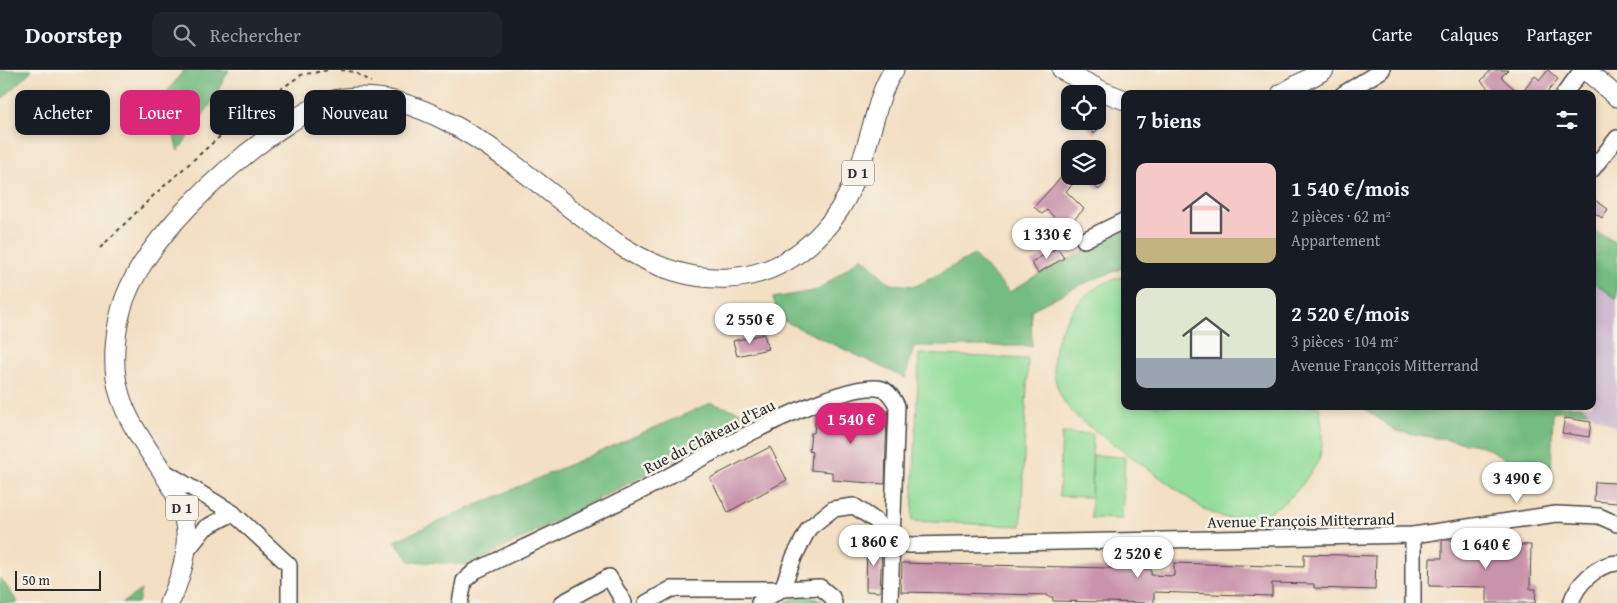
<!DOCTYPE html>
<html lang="fr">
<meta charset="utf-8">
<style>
body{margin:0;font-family:"Gentium Book Plus",serif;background:#20242c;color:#f1f3f6;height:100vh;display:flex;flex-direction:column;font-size:19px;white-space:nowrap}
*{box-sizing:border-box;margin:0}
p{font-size:16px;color:#9ea1a6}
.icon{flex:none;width:28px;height:28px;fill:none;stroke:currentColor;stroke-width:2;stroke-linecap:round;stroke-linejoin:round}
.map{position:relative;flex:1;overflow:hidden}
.side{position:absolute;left:1121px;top:20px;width:475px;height:320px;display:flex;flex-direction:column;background:#171b24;border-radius:10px;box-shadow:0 2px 8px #0003}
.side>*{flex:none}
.guide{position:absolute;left:15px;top:20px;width:475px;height:45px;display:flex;gap:10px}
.controls{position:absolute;left:1061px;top:15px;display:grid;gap:10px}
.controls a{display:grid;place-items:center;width:45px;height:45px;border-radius:10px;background:#171b24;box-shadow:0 2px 8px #0003;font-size:25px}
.scale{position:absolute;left:15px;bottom:12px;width:86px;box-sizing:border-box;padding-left:5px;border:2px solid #2b2b2b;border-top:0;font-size:14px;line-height:18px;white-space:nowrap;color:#2b2b2b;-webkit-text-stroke:4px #f7f3e8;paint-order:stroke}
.price{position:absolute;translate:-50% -42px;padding:0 11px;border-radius:18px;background:#fff;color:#222;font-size:16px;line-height:32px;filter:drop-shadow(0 1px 2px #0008)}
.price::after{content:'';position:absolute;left:50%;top:30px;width:15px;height:11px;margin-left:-8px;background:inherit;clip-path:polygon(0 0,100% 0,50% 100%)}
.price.current{background:#db2777;color:#fff}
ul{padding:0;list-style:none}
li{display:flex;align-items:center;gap:15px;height:125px;padding:0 15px}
li span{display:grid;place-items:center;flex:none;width:140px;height:100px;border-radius:10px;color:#555}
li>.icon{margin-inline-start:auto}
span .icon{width:60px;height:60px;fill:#fffc;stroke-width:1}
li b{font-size:21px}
h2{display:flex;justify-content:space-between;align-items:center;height:60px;padding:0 15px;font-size:21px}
.pill{padding:0 18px;border-radius:10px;background:#171b24;box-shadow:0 2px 8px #0003;font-size:18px;line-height:45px}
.pill.current{background:#db2777;color:#fff}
header{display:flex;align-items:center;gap:30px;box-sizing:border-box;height:70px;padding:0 25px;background:#171b24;border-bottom:1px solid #363941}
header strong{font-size:24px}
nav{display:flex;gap:28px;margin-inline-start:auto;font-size:18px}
.search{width:350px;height:45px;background:#20242c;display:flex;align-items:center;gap:12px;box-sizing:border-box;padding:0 18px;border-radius:10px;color:#9ea1a6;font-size:19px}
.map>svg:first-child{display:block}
</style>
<header>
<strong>Doorstep</strong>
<div class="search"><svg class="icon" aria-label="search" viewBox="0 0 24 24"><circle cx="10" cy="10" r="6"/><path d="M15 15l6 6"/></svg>Rechercher</div>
<nav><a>Carte</a><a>Calques</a><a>Partager</a></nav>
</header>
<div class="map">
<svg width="1617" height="533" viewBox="0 0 1617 533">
<rect width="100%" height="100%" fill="#f7f3e8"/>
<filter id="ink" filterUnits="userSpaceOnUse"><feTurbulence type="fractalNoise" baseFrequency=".02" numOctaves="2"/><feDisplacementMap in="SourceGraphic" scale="10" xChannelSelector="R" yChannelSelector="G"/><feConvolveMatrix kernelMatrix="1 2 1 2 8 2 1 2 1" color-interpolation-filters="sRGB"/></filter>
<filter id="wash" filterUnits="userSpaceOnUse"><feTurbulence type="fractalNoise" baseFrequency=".0096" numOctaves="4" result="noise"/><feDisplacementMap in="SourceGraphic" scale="20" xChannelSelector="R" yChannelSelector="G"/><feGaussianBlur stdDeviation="1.12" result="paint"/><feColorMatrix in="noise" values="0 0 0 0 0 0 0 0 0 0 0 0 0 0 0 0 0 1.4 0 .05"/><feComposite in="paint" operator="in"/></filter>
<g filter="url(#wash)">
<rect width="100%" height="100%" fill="#f3dfc3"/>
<path fill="#cfbdcf" d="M1593,212L1617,229V358L1588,342L1582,336H1592Z"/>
<g fill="#92dd99" stroke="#5e8462">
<path d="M1125,206V336H1319C1322,353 1324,369 1320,386C1318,394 1311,402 1306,409C1289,435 1255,455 1223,447C1216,445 1209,441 1202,438C1172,416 1142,394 1112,373C1097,361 1076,350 1065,333C1050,310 1050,278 1064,254C1079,227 1095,214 1125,206Z"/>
<path d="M919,284L1028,289L1021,456L912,451Z"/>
<path d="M1062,363L1093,364L1091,427L1059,426Z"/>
<path d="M1093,385L1125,387L1122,449L1091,448Z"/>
</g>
<g fill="#75bc81" stroke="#507456">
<path d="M0,0H32L0,31Z"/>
<path d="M184,0H229L210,35L178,81L163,27Z"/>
<path d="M1593,160L1617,173V229L1593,212Z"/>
<path d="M1125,161V197L1078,216L1031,240L1032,276H914L905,308L780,249L773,228L818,220L862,187L890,214L916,216L974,185L1010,222L1035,206Z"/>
<path d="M711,333L757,347L471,495L410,491L394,471Z"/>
<path d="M1361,336H1582L1588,342L1553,341L1551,414L1483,376L1396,361Z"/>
<path d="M0,507L18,533H0Z"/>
<path d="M141,520L138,533H122Z"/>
<path d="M802,524L823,532L824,533H785Z"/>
</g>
<g id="blocks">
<g fill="#c993ac">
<path d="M1491,0H1508L1501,7L1520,24H1493L1481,11Z"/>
<path d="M1548,0L1558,9L1546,24H1521L1535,6L1540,10Z"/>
<path d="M1081,51H1105L1094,64Z"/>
<path d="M1063,105L1072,115L1066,121L1084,139L1070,154L1066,151L1062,155L1047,140L1042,144L1034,137Z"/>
<path d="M1083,106H1102L1107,111L1099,120Z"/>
<path d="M1592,128L1608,139L1602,148L1592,141Z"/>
<path d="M1057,178L1064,188L1038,203L1031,192Z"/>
<path d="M764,264L768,279L737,286L733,271Z"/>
<path d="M837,338L887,341L885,414L832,410V402L811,400L812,382L809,381L811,363H814L816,344L837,346Z"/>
<path d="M1565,348L1591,352L1589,367L1562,363Z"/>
<path d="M770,377L787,410L728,442L710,408Z"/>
<path d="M1595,412L1617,413V433L1594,431Z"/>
<path d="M1468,466L1467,473L1531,475L1530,519H1536L1535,533H1487V517L1429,516L1430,488H1442V470H1454V468Z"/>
<path d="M867,472L882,473L880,522L866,521Z"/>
<path d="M1304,484L1376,486L1375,520L1314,518V514L1272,513V526L1154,522V533L1053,531V527H1048V525L901,522L902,493L1151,499V505L1174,506V493L1304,497Z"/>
</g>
</g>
</g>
<g filter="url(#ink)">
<use href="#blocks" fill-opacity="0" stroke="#494642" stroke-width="1"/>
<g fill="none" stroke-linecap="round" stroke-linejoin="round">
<g stroke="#494642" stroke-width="18">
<g id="minor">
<path d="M1343,24L1382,0"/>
<path d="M1564,24L1582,0"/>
<path d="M1592,100L1617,68"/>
<path d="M1084,170L1125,150"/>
<path d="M162,400L233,443L289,495V533"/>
<path d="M1413,465V533"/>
<path d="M186,482L205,458L233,443"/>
<path d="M460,533L464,511L475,501C531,474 587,448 643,420C685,398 841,307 882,319C889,321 894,330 897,336L892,471"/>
<path d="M562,533L609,507L624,533"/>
<path d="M646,533L671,519H782L820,517L832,527L834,533"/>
<path d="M759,533L782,519L794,487L809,458L833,439L854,436L876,451L892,471"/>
<path d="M890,533L892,471L909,475L1413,465L1556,444L1599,446L1617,454"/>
<path d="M1571,533C1576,515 1597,494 1617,493"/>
</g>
</g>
<g stroke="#494642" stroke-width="21">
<g id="major">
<path d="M1062,0L1104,22L1125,30"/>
<path d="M1586,0L1617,27"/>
<path d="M1281,24L1324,0"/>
<path d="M169,533C176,521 179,509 183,495C202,422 136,385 119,322C111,293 115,256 125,228C148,167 222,100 274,63C291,52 308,39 327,32C432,0 545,128 626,179C656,198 693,210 729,208C767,206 798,188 823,161C850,132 862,94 872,57C878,37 882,17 894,0"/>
</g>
</g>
<g stroke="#494642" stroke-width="2" stroke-dasharray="4 4" stroke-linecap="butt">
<path d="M341,0L354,2L371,12"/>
<path d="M100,178L154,125L244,45L301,5L328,0"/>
</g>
<use href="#minor" stroke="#fff" stroke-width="15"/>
<use href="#major" stroke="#fff" stroke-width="19"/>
</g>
</g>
<g text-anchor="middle" stroke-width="5" stroke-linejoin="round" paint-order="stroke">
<g fill="#f7f3e8" stroke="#686764" stroke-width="1">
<rect x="842" y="90.5" width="32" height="25" rx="4"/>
<rect x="166" y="425.5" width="32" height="25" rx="4"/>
</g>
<g font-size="15" font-weight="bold" fill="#2b2b2b">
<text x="858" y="108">D 1</text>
<text x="182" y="443">D 1</text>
</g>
<g font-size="16" fill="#2b2b2b" stroke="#f7f3e8">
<text transform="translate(709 366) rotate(-27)" y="6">Rue du Château d'Eau</text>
<text transform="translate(1301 450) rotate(-1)" y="6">Avenue François Mitterrand</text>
</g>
</g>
</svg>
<div class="controls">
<a><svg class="icon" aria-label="locate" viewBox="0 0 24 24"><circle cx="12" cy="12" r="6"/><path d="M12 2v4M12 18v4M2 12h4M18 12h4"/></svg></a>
<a><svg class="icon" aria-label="layers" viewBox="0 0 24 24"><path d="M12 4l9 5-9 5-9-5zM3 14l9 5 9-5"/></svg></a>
</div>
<div class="scale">50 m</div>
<b class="price" style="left:1047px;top:190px">1 330 €</b>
<b class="price" style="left:750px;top:275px">2 550 €</b>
<b class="price current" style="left:851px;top:375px">1 540 €</b>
<b class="price" style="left:1517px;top:434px">3 490 €</b>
<b class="price" style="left:874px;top:497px">1 860 €</b>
<b class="price" style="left:1486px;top:500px">1 640 €</b>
<b class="price" style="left:1138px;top:509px">2 520 €</b>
<div class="guide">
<a class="pill">Acheter</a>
<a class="pill current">Louer</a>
<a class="pill">Filtres</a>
<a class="pill">Nouveau</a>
</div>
<section class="side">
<h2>7 biens<svg class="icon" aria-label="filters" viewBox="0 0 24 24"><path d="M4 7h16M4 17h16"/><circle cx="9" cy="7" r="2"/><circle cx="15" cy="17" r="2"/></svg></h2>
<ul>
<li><span style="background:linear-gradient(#f6c9c9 75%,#c2b280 0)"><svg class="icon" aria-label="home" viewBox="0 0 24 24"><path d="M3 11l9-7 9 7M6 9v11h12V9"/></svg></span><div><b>1 540 €/mois</b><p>2 pièces · 62 m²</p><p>Appartement</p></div></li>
<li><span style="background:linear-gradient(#dfe7d0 70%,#9aa5b1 0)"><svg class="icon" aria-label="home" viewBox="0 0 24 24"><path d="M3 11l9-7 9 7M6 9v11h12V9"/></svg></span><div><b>2 520 €/mois</b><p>3 pièces · 104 m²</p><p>Avenue François Mitterrand</p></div></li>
</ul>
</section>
</div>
